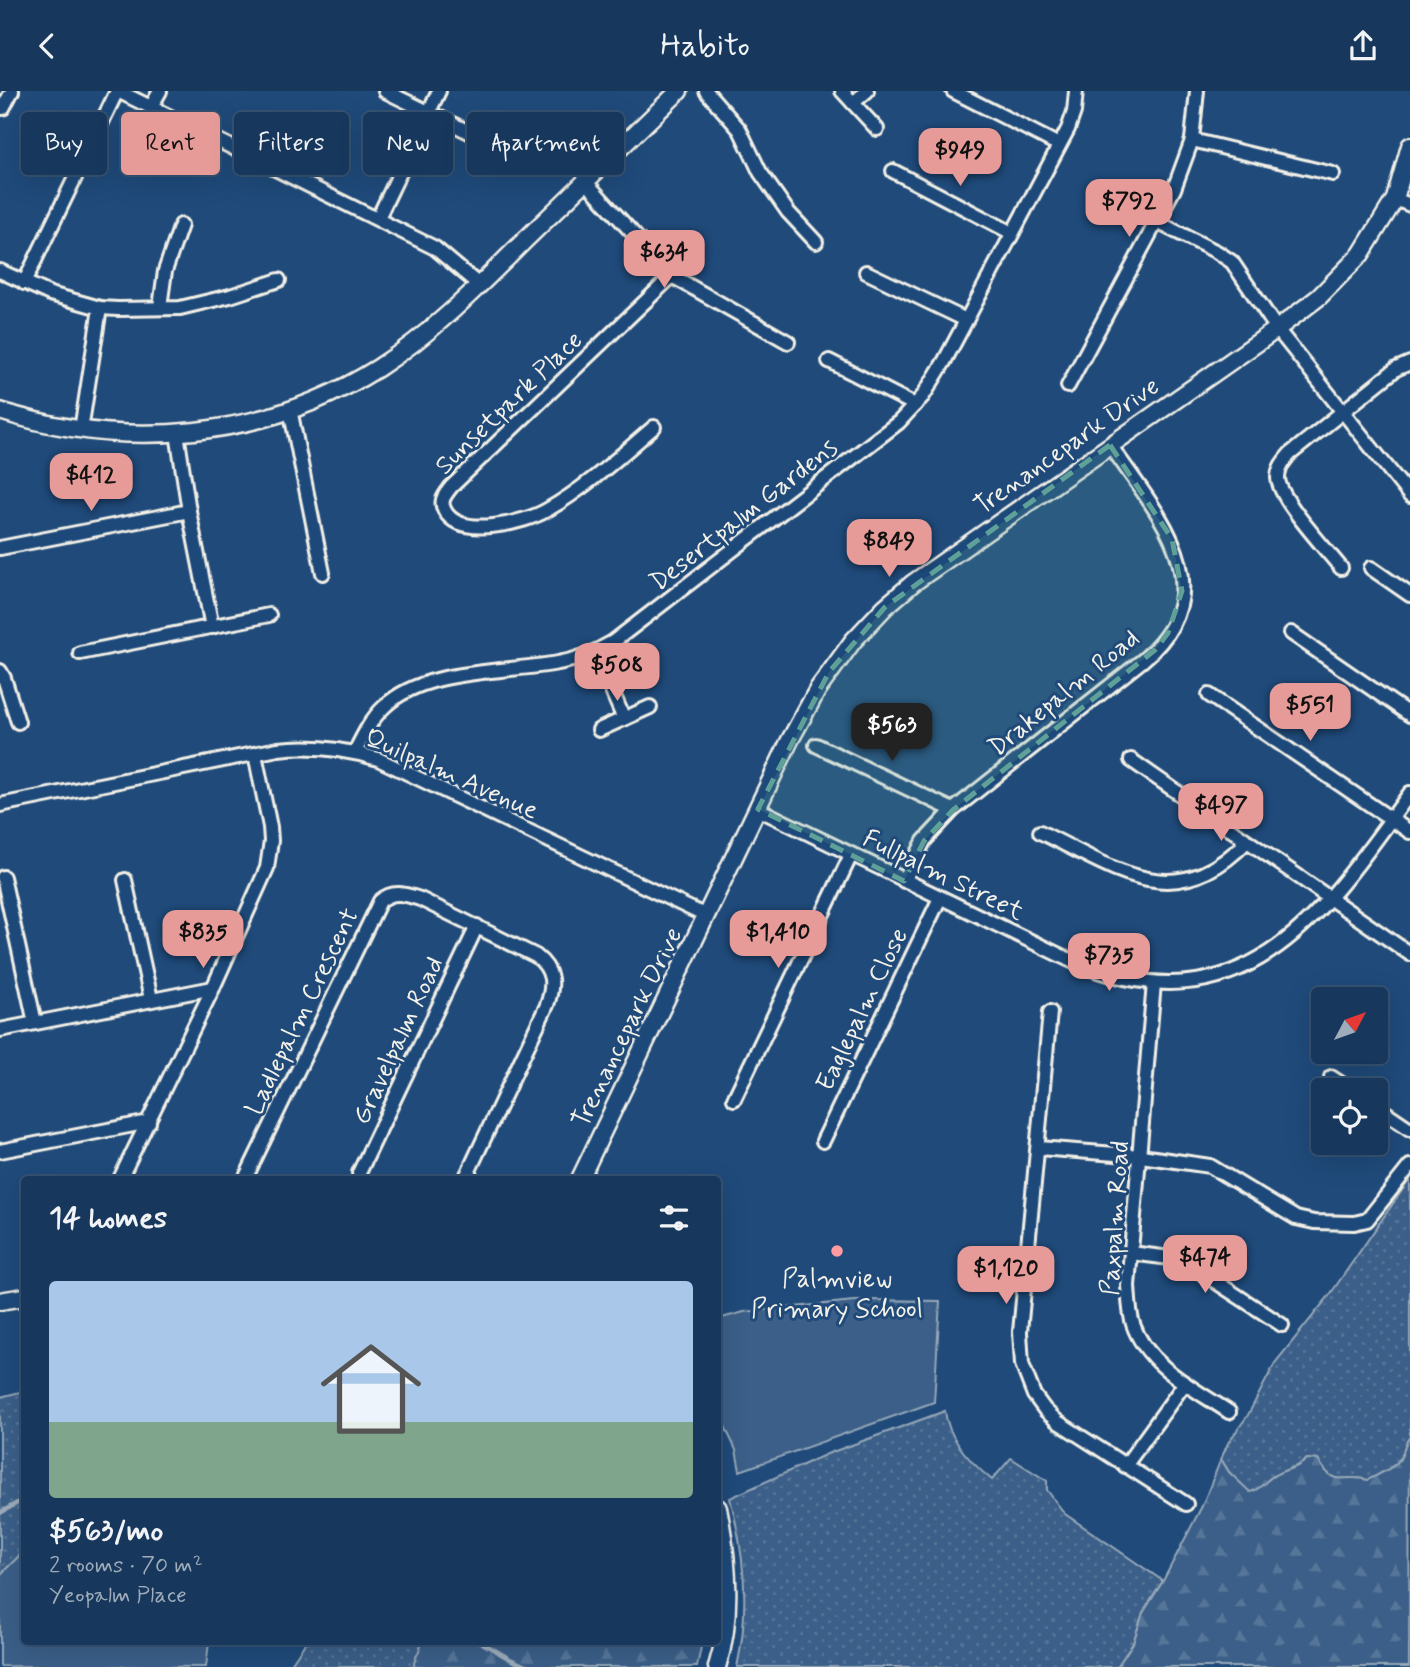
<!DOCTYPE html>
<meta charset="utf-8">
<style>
body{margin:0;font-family:Mynerve,sans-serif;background:#244365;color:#f1f3f6;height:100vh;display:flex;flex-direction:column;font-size:26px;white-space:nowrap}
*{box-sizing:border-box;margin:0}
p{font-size:23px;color:#9eacbb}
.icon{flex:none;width:38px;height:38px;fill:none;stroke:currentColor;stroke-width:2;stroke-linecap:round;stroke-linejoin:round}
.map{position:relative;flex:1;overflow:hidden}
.details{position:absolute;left:21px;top:1085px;width:700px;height:469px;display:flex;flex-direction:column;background:#17385c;border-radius:7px;box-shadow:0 7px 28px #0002,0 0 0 2px #365272}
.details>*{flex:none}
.hud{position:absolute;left:21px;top:21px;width:700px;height:63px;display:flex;gap:14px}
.needle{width:46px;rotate:49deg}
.buttons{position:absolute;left:1311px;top:896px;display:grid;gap:14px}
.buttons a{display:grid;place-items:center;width:77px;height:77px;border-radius:7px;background:#17385c;box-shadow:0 7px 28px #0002,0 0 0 2px #365272;font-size:35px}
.price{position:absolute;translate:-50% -60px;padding:0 16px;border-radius:14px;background:#e69b98;color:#111;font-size:23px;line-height:46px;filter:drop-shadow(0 2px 4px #0008)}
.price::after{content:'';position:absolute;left:50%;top:42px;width:21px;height:16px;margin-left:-10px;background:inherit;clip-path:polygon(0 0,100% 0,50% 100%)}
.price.selected{background:#222;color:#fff}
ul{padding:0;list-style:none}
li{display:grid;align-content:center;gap:14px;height:371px;padding:0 28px}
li+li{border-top:2px solid #365272}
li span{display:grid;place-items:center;height:217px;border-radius:7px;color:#555}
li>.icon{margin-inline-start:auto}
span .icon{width:126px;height:126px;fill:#fffc;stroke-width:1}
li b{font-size:30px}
h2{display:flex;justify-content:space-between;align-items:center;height:84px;padding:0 28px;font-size:30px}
.chip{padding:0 24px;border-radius:7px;background:#17385c;box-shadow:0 7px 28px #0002,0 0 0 2px #365272;font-size:24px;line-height:63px}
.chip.selected{background:#e69b98;color:#111}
header{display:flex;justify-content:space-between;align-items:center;height:91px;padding:0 28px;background:#17385c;font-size:32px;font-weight:600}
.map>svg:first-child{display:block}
</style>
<header><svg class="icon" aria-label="back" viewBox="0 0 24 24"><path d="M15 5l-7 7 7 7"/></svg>Habito<svg class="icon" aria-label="share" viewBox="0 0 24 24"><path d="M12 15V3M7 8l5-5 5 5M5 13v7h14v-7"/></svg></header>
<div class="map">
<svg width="1410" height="1576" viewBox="0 0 1410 1576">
<defs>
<pattern id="grass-dots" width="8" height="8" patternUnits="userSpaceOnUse" patternTransform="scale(1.75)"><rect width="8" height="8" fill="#3a5f88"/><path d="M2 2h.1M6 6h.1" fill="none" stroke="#577699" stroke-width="1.8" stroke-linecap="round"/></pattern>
<pattern id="forest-firs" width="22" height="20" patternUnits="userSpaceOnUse" patternTransform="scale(1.75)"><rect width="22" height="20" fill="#3a5f88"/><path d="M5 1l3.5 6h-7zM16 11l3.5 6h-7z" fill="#577699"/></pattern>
</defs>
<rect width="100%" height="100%" fill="#1f4a7a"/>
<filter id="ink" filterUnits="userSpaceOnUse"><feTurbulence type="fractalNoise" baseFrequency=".0143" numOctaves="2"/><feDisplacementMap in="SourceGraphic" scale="14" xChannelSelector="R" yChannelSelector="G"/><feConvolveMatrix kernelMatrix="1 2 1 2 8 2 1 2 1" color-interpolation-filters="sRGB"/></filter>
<g filter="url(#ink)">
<g fill="url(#grass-dots)" stroke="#97a8b8" stroke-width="2">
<path d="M1410,1088V1346C1404,1352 1405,1358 1401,1366C1396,1377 1378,1383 1368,1389C1340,1381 1337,1400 1318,1369L1307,1368C1296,1378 1287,1377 1275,1384C1265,1389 1261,1400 1250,1402L1229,1381L1221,1368L1228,1352L1248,1324L1275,1272L1329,1205Z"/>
<path d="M24,1300V1460L0,1484V1306Z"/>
<path d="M945,1320C948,1347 971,1372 992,1389L1011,1367L1047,1390V1399L1065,1423L1163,1490L1143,1522L1133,1552L1117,1576H737C750,1519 745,1463 730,1407L827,1363Z"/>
<path d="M306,1551H421C422,1560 413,1566 414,1576H289Z"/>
</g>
<g fill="url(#forest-firs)" stroke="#97a8b8" stroke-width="2">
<path d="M1410,1346L1409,1576H1117L1133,1552L1143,1522L1163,1490L1202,1415L1221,1368L1229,1381L1250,1401C1261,1399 1265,1389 1275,1384C1287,1377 1296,1379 1307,1368L1318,1369C1337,1400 1340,1381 1368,1389C1378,1383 1396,1377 1401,1366C1405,1358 1404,1352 1410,1346Z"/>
<path d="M421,1551V1550L702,1551L697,1576H414C413,1566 422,1560 421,1551Z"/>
</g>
<g fill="#3a5f88" stroke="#97a8b8" stroke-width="2">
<path d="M864,1209L940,1210L934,1311L740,1380L736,1359L718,1321V1228L744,1221Z"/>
<path d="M24,1460V1550L209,1551L206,1576L0,1575V1484Z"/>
</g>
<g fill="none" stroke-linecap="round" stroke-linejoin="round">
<g stroke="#9cacbb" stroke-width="4.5">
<path d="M0,1422L24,1408"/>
<path d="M479,1550L510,1568L528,1576"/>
</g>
<g stroke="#f4f1e8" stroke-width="18">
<g id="minor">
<path d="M118,0L435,157L479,194"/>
<path d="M385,0L516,64"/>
<path d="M706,0L740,39L760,81L788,121L816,151"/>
<path d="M842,0L877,38"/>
<path d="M953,0L1059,54"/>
<path d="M853,12L867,0"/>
<path d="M151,16L160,0"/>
<path d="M3,17L12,0"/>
<path d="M1192,49L1333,83"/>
<path d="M893,80L1012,142"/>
<path d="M585,90L672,185L788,251"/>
<path d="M1395,108L1410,114"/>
<path d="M378,127L439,0"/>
<path d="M1157,131L1217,161L1232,171L1277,238L1410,405"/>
<path d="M0,180L50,203L100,217L118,218L180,217L230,205L279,189"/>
<path d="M866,181L966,229"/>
<path d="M24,192L117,0"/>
<path d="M160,216L165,180L181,134"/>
<path d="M829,270L915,314"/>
<path d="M1068,295L1174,98L1192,49L1197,0"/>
<path d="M290,318L323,482"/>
<path d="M654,336C620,365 586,397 547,419C525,432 460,448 445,420C439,410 445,404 451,396L672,185"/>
<path d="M81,339L100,217"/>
<path d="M177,342L189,420L212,536"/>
<path d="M0,457L189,420"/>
<path d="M1341,477C1326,458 1279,408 1278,387C1278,377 1284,370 1290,363L1396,278L1410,272"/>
<path d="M1371,477L1410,504"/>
<path d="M1291,542L1410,624"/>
<path d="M595,561L624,628"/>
<path d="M80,562L269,524"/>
<path d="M0,580L4,587L18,631"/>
<path d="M1209,604L1410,741"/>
<path d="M599,639L650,616"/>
<path d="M816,654L953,719"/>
<path d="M355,661C363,645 371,628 384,616C423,577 505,582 558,572C578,569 596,561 613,551L899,331L923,305L944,271L1068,38L1074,21L1076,0"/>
<path d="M1131,669L1410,863"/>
<path d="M0,714L278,658C313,654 345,658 378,668L706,825"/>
<path d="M758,718L1078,873C1247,938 1322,824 1410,702"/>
<path d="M1040,741C1117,778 1175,825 1247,750"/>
<path d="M3,786L35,932"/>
<path d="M125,789L151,908"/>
<path d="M904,790L924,750L953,719L1143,569C1228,497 1156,421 1110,354"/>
<path d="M1154,892L1128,1195C1129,1207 1129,1221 1133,1233C1147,1275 1195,1298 1229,1321"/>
<path d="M1050,921L1020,1241L1022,1273L1034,1304L1045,1319L1058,1331L1186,1413"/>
<path d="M0,939L213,897"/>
<path d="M1331,986L1351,999"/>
<path d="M734,1008L851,764"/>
<path d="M1376,1015L1410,1038"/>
<path d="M823,1050L940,807"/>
<path d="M1039,1057L1141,1065L1210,1075L1296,1127L1314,1131L1354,1132L1367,1129L1410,1075"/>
<path d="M0,1060L149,1031"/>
<path d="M359,1082L477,835"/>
<path d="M120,1088L213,897L267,777L271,750L270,736L255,663"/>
<path d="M245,1088L380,810C393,799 405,803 420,808L536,865C554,879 554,894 547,914L465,1088"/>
<path d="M1131,1162L1170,1167L1190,1174L1282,1234"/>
<path d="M1125,1375L1185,1292"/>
</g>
</g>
<g stroke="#f4f1e8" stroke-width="21">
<g id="tertiary">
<path d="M0,320C126,360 265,348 378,277C434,241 480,194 526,148C577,98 628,49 679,0"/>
<path d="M580,1088L790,649L818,598L853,550L885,516L913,492L1277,238L1319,206L1361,163L1395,108L1410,55"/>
<path d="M0,1210L24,1206"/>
<path d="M717,1576C733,1526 728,1467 718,1417"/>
</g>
</g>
<use href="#minor" stroke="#1f4a7a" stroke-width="12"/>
<use href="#tertiary" stroke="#1f4a7a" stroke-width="16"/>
</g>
</g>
<path fill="#5fa199" fill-opacity="0.2" stroke="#5fa199" stroke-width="5" stroke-dasharray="14 9" stroke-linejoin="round" d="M1110,354L1172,448L1182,500L1168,542L1155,559L953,719L924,750L904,790L758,718L829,581L885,516Z"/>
<circle fill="#ff9aa2" stroke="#1f4a7a" stroke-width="2.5" cx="837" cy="1160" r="7"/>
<g text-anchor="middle" stroke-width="6" stroke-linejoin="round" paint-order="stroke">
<g font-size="26" fill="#f4f1e8" stroke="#1f4a7a">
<text transform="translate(508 311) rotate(-44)" y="9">Sunsetpark Place</text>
<text transform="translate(1066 354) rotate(-35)" y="9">Trenancepark Drive</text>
<text transform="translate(743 423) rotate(-38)" y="9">Desertpalm Gardens</text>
<text transform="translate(1063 601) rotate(-39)" y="9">Drakepalm Road</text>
<text transform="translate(452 682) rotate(24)" y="9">Quilpalm Avenue</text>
<text transform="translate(944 783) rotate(26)" y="9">Fullpalm Street</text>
<text transform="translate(861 918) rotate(-64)" y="9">Eaglepalm Close</text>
<text transform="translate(301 920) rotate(-64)" y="9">Ladlepalm Crescent</text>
<text transform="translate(626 936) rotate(-64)" y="9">Trenancepark Drive</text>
<text transform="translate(397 949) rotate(-65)" y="9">Gravelpalm Road</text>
<text transform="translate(1114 1127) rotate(-86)" y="9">Paxpalm Road</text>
</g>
<g font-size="26" fill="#f4f1e8" stroke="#1f4a7a">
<text x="837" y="1196">Palmview<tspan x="837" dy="30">Primary School</tspan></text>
</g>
</g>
</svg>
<div class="buttons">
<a><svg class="needle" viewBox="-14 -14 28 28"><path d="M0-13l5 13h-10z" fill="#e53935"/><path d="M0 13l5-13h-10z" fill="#9eacbb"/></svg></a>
<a><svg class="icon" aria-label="locate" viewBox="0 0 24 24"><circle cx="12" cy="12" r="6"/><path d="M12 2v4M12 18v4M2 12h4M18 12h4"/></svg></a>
</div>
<b class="price" style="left:960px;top:97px">$949</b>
<b class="price" style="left:1129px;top:148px">$792</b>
<b class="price" style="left:664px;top:199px">$634</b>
<b class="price" style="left:91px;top:422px">$412</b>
<b class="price" style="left:889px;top:488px">$849</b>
<b class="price" style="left:617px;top:612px">$508</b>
<b class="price" style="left:1310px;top:652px">$551</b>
<b class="price selected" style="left:892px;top:672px">$563</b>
<b class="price" style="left:1221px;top:752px">$497</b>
<b class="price" style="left:203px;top:879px">$835</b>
<b class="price" style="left:778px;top:879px">$1,410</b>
<b class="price" style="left:1109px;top:902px">$735</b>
<b class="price" style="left:1205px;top:1204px">$474</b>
<b class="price" style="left:1006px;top:1215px">$1,120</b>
<div class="hud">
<a class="chip">Buy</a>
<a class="chip selected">Rent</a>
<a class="chip">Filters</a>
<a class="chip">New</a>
<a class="chip">Apartment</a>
</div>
<section class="details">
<h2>14 homes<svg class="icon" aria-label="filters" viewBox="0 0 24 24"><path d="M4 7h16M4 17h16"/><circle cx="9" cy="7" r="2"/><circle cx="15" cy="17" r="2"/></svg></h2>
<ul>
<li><span style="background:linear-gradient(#a9c7e8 65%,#7fa58c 0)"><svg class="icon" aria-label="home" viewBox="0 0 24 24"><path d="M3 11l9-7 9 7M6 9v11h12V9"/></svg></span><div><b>$563/mo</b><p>2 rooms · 70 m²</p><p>Yeopalm Place</p></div></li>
</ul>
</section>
</div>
